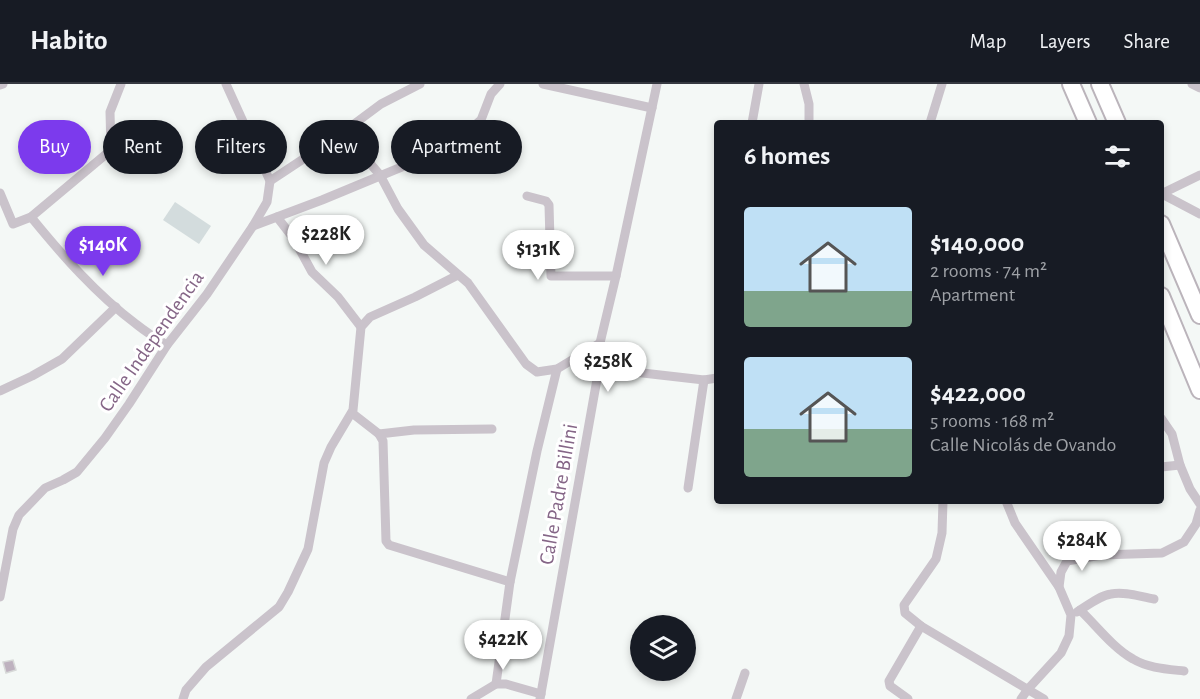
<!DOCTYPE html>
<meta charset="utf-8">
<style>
body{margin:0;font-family:"Alegreya Sans",sans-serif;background:#242831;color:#f1f3f6;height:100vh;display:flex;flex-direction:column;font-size:22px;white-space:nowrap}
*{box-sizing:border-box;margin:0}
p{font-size:20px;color:#9ea1a6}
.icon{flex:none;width:33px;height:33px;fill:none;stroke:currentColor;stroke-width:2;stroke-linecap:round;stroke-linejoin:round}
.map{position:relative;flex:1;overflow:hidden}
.sheet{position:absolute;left:714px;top:36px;width:450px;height:384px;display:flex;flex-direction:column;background:#171b24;border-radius:6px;box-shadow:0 3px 9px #0003}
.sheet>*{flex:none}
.banner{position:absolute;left:18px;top:36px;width:570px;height:54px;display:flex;gap:12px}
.controls{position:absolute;left:630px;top:531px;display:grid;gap:12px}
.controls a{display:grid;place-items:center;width:66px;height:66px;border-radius:50%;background:#171b24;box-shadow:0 3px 9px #0003;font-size:30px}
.price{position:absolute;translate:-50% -51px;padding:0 14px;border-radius:21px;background:#fff;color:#222;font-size:20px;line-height:39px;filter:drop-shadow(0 2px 3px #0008)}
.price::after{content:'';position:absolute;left:50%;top:36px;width:18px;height:14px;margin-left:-9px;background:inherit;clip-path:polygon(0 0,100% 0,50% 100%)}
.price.on{background:#7c3aed;color:#fff}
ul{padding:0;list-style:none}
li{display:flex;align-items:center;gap:18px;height:150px;padding:0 30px}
li span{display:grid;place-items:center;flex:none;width:168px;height:120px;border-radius:6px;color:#555}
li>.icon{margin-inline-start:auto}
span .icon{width:72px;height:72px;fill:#fffc;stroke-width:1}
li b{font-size:26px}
h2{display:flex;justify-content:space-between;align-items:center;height:72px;padding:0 30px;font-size:26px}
.pill{padding:0 21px;border-radius:27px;background:#171b24;box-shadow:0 3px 9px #0003;font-size:21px;line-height:54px}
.pill.on{background:#7c3aed;color:#fff}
header{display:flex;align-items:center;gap:36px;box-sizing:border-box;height:84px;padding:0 30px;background:#171b24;border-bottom:2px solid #363941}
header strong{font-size:28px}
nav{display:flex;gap:33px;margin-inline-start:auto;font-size:21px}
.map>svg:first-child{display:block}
</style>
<header>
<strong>Habito</strong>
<nav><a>Map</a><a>Layers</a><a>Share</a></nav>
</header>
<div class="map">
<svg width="1200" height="615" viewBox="0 0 1200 615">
<rect width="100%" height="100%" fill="#f4f8f6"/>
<path fill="#d3dcdd" d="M175,118L211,142L199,160L163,136Z"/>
<path fill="#beb2bf" stroke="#d7d9d8" stroke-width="1.5" d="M13,576L16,586L6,589L3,578Z"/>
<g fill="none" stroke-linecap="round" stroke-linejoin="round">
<g stroke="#bbb4bb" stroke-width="20">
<g id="highway">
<path d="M1071,0L1088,39"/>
<path d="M1100,0L1117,39"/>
<path d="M1161,140L1200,231"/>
<path d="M1161,212L1200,306"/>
</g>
</g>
<g stroke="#cac3cb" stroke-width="9">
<path d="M543,0L652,24"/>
<path d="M804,0L809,20V39"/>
<path d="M1192,0L1200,4"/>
<path d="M0,1L3,0"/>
<path d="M752,39L759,0"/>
<path d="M930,39L942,0"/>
<path d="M338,52L362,70L380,91L398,125L424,161L468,199L526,280L537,288L557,285L600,259"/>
<path d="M270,97L338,52L381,20L420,0"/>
<path d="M0,109L13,140L31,133L111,66L110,28L121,0"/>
<path d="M1161,110L1200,91"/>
<path d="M1162,110L1200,130"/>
<path d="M527,112L546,117L549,121L551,192H616"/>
<path d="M31,133C62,171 96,210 136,240C146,248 157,255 167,261"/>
<path d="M277,133L294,155L312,188L338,213L361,243"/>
<path d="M253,142L322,116L433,70L466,49L481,36L491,10L500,0"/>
<path d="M599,284L704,296L717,294"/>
<path d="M0,307L32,292L62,275L116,223"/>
<path d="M352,329L379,350L383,357L386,457L389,461L510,498"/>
<path d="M1161,334L1172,350L1180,381L1190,405L1200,420"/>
<path d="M379,350L414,346L492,345"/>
<path d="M1161,383L1180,381"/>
<path d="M688,404L704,296"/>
<path d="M943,417L942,449L936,475L904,521L905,529L921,542L1044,615"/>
<path d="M1006,417L1015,439L1059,503"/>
<path d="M0,513L13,445L19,431L45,404L63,396L77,388L105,354L129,320L167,261L207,210L253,142L267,118L270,97L226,0"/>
<path d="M1080,526C1096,541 1113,564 1133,575C1148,584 1166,585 1184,587"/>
<path d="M1077,528C1088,521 1099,512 1111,510C1125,507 1141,513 1154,515"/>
<path d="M496,600L510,498L537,367L557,285"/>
<path d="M183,615L186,606L206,583L279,523L288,508L308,465L324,379L331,363L353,326L361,243L370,233L415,213L458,191"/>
<path d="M471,615L496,600H506L541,610"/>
<path d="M540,615L599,284L600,259L616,192L657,0"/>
<path d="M736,615L745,589"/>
<path d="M908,615L890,602L889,597L921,542"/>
<path d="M1021,615L1028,605L1061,569L1069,552L1071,531L1059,503L1061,488L1067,477L1101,471L1162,469L1184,458L1196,440L1200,426"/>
</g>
<use href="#highway" stroke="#fff" stroke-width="16"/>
</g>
<g text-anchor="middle" stroke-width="6" stroke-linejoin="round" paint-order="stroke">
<g font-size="21" fill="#856687" stroke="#fff">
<text transform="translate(151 257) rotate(-55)" y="7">Calle Independencia</text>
<text transform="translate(558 410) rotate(-80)" y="7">Calle Padre Billini</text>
</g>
</g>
</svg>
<div class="controls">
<a><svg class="icon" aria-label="layers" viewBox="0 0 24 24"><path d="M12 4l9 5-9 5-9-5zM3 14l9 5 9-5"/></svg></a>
</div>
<b class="price" style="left:326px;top:182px">$228K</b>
<b class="price on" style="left:103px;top:193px">$140K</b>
<b class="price" style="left:538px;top:197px">$131K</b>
<b class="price" style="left:608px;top:309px">$258K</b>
<b class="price" style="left:1082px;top:488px">$284K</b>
<b class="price" style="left:503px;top:587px">$422K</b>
<div class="banner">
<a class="pill on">Buy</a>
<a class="pill">Rent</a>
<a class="pill">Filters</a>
<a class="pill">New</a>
<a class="pill">Apartment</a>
</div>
<section class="sheet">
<h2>6 homes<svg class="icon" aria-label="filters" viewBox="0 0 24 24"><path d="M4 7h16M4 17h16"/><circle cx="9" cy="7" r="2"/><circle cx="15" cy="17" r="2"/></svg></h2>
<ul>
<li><span style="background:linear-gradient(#bfe0f5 70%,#7fa58c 0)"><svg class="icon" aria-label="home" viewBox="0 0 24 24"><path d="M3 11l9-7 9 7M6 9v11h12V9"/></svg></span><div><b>$140,000</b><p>2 rooms · 74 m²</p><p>Apartment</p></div></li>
<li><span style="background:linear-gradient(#bfe0f5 60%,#7fa58c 0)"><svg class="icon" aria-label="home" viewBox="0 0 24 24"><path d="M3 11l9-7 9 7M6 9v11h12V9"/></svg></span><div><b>$422,000</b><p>5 rooms · 168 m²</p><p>Calle Nicolás de Ovando</p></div></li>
</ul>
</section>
</div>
